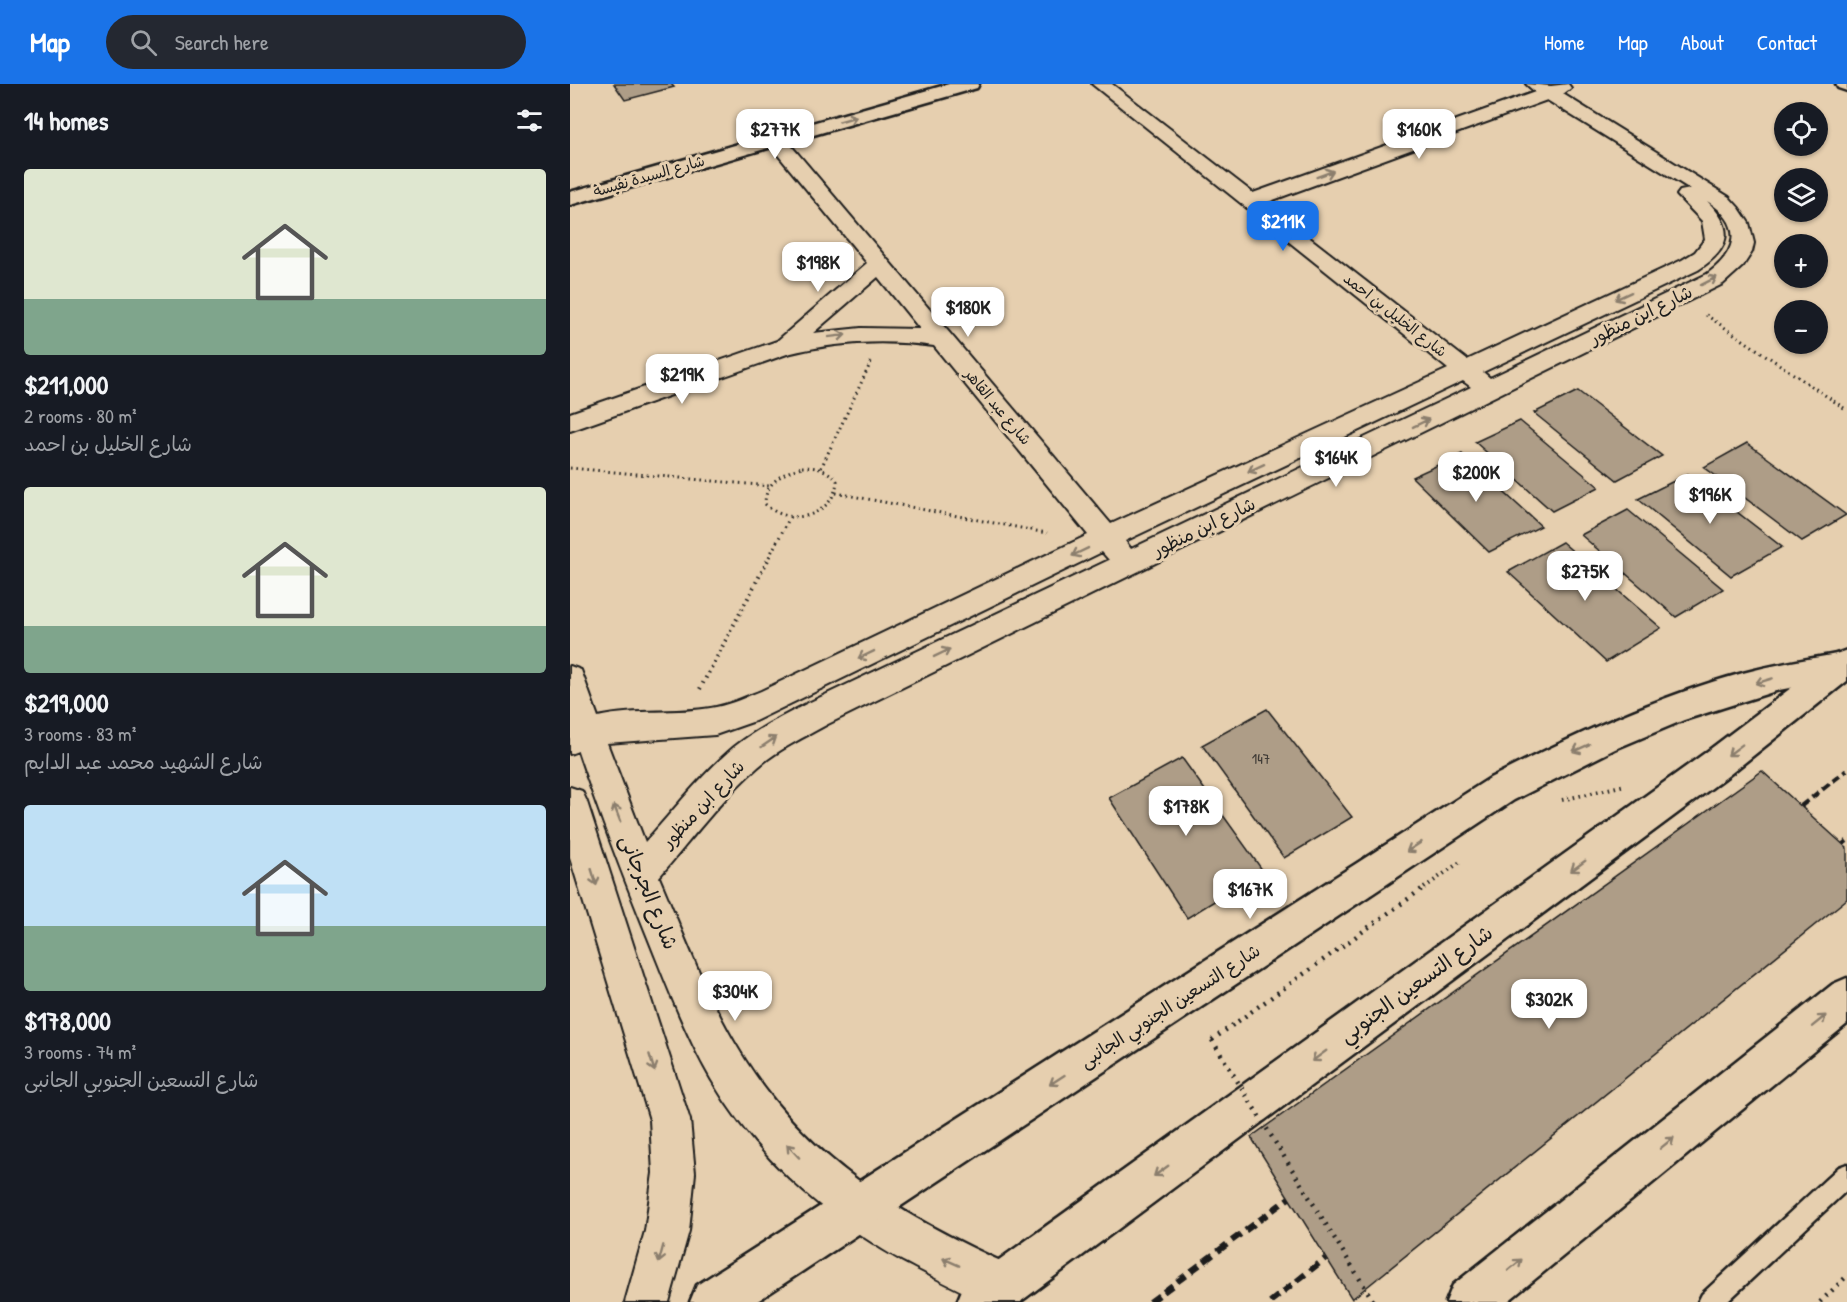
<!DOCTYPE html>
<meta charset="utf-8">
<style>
body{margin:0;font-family:"Patrick Hand","Playpen Sans Arabic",sans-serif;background:#242831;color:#f1f3f6;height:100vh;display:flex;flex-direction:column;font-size:22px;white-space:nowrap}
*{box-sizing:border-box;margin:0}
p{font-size:20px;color:#9ea1a6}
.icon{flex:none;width:33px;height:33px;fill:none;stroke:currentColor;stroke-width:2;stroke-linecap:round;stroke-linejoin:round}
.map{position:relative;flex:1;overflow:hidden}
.panel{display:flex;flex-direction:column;background:#171b24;width:570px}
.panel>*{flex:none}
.fabs{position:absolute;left:1204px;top:18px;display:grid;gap:12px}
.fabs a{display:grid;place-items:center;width:54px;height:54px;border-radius:50%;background:#171b24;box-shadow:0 2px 4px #0004;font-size:30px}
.price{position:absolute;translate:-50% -51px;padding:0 14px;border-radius:12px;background:#fff;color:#222;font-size:20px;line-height:39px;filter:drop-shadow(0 2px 3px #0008)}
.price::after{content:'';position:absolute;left:50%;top:36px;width:18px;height:14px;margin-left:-9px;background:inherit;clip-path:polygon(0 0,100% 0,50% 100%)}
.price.selected{background:#1a73e8;color:#fff}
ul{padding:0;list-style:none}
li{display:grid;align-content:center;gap:12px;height:318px;padding:0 24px}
li span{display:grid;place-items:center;height:186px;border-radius:6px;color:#555}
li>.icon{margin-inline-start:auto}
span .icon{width:108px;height:108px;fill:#fffc;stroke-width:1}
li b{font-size:26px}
h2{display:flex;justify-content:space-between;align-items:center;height:72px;padding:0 24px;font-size:26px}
header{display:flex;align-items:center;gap:36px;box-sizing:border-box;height:84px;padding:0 30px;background:#1a73e8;color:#fff}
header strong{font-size:28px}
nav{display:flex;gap:33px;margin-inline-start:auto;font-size:21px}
.search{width:420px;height:54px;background:#242831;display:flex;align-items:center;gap:15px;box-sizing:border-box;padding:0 21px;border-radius:33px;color:#9ea1a6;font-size:22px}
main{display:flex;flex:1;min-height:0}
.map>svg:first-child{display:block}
</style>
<header>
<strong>Map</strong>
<div class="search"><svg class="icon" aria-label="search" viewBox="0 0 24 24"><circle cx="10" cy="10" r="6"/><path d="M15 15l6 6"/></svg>Search here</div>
<nav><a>Home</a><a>Map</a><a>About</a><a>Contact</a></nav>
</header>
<main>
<section class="panel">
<h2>14 homes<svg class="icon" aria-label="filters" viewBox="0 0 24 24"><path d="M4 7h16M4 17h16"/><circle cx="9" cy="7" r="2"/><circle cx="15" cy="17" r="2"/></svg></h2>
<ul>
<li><span style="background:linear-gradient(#dfe7d0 70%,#7fa58c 0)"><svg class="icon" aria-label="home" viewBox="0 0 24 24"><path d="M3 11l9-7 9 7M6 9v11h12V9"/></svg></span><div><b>$211,000</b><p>2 rooms · 80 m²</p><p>شارع الخليل بن احمد</p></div></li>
<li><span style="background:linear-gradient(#dfe7d0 75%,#7fa58c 0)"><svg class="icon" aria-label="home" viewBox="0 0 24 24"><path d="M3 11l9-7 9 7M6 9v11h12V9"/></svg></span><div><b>$219,000</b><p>3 rooms · 83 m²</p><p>شارع الشهيد محمد عبد الدايم</p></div></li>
<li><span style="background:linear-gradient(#bfe0f5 65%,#7fa58c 0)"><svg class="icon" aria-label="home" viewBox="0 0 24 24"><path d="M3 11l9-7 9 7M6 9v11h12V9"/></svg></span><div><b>$178,000</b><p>3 rooms · 74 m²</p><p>شارع التسعين الجنوبي الجانبى</p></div></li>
</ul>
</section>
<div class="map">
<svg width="1277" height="1218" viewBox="0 0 1277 1218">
<rect width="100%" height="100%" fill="#e6cfaf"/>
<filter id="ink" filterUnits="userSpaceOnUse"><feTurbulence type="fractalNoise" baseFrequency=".0167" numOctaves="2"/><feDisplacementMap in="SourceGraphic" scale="12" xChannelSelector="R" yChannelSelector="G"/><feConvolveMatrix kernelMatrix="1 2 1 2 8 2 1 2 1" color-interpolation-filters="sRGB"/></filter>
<g filter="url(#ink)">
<g fill="#ae9d87" stroke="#1c1c1c" stroke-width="1.5">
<path d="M44,0H101L104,3L55,16Z"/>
<path d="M1008,307L1092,372L1047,396L964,329Z"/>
<path d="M950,337L1029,403L982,427L905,358Z"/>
<path d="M1177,359L1276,431L1232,457L1134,383Z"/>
<path d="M892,370L971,442L919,468L842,393Z"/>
<path d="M1118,390L1212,463L1161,492L1068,415Z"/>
<path d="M1058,426L1153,505L1106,533L1011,451Z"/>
<path d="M992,458L1091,544L1036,578L938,488Z"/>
<path d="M697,625L782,733L714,774L632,661Z"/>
<path d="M612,674L693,787L617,834L539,714Z"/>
<path d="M1192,687L1277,764V815L782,1215L681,1053Z"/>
</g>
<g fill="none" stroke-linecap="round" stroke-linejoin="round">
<g stroke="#1c1c1c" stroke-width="5">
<path id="service" d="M1277,1080V1106L1157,1218H1128L1132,1210L1269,1083Z"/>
</g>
<g stroke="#1c1c1c" stroke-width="4">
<g id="minor">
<path d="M522,0H542L683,109L965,8L956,0L981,2L998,0L1001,4L993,10L1159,113L1169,124L1179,139L1184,159L1182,168L1173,182L1153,200L258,640C235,653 208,665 188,683C151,715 121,756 89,793C114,851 136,912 169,966C235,1077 337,1136 451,1186L457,1202L451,1218C441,1218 428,1218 419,1218C397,1212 355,1188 333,1177C255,1133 186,1073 141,995C115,950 97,901 78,854C53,792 29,730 8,667L0,670V582L11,586L28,633C67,624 107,631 146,623C162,620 176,613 191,607L518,451L364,262C314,255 265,258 217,270L0,347V329L207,257L297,179L199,60L196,56L199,52H213L541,440L878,285ZM977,16L1120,105L1110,107L1107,111L1132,137L1135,155L1125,168L1112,176L897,276L695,119ZM1137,117C1173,139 1169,167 1137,190L920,294L913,288L1128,186C1160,165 1166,145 1137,117ZM308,193L350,245L291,244L243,249ZM893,297L901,303L561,465L555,457ZM532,468L539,476L236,620C212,633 185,646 164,663C131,691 104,726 75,758L37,659L145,651L185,637Z"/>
<path d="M0,703L12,707L17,718L120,1036L125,1089L119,1147L99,1218H55L75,1147L83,1089L80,1036L0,774Z"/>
</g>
</g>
<g stroke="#1c1c1c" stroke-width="5">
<g id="tertiary">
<path d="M379,0H409L407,4L0,121V108Z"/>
<path d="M1272,569L1277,571V593L1209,606L1114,636L1045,665L944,716L186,1218H120L127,1201L920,694C1001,653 1085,613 1173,589C1206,580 1239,575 1272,569Z"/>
</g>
</g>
<g stroke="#1c1c1c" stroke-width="5">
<path id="secondary" d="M1266,0H1277V7L1268,4Z"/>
</g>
<g stroke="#1c1c1c" stroke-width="5">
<g id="trunk">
<path d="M1277,566V597L1159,691L450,1218H387L394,1201L1135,669L1266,570Z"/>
<path d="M1277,894V940L937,1218H876L883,1201L1263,900Z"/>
</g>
</g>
<g stroke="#1c1c1c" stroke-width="3" stroke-dasharray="1.5 4" stroke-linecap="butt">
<path d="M1136,231L1277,326"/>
<path d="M232,383C246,383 258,385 267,397C264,433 219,444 195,420C195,398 213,389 232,383Z"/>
<path d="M0,384L199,402"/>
<path d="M251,384L302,276"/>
<path d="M266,409L477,449"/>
<path d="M199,473L220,433"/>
</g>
<g stroke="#1c1c1c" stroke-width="4" stroke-dasharray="1.5 4.5" stroke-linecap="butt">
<path d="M130,605L200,472"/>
<path d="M992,716L1055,701"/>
<path d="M854,804L890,778"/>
</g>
<g stroke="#1c1c1c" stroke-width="4.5" stroke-dasharray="2 6" stroke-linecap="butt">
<path d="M642,956L856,802"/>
<path d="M1250,1218L1277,1192"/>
</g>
<use href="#service" fill="#e6cfaf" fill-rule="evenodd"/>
<use href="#minor" fill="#e6cfaf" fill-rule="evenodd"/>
<use href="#tertiary" fill="#e6cfaf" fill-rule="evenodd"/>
<use href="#secondary" fill="#e6cfaf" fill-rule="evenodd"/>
<use href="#trunk" fill="#e6cfaf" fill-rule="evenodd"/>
<g stroke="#1c1c1c" stroke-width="4.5" stroke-dasharray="9 4.5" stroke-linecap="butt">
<path d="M1231,722L1277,686"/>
<path d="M1273,760L1277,757"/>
</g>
<g stroke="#1c1c1c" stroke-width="6" stroke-dasharray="11 6" stroke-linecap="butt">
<path d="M580,1218L719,1114"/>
<path d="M700,1218L756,1174"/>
</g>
<path stroke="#1c1c1c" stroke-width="4.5" stroke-dasharray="2 6" stroke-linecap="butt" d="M642,956L804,1218"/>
</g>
<defs><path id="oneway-shaft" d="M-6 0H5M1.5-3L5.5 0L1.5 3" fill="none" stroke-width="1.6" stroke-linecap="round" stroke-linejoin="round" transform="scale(1.5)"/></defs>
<g stroke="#8b7e6d">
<use href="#oneway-shaft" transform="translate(278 35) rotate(-16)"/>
<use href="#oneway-shaft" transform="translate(755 90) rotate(-20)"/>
<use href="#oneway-shaft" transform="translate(1139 197) rotate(-27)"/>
<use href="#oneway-shaft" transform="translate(1053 212) rotate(155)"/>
<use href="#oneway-shaft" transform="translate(267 252) rotate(-7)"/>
<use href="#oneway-shaft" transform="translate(851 339) rotate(-26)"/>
<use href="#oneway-shaft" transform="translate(686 384) rotate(155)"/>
<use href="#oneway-shaft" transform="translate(510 468) rotate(154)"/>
<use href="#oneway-shaft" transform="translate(372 569) rotate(-26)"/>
<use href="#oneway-shaft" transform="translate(296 571) rotate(154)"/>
<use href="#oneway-shaft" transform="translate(1194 597) rotate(163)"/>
<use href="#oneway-shaft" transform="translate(199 658) rotate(-34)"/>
<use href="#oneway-shaft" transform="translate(1011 664) rotate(156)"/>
<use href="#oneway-shaft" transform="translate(1165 666) rotate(143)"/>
<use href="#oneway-shaft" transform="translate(47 729) rotate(-111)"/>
<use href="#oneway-shaft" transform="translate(844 763) rotate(147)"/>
<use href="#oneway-shaft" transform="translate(1008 782) rotate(144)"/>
<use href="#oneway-shaft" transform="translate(24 793) rotate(73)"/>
<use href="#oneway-shaft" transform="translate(1249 937) rotate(-39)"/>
<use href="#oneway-shaft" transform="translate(749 972) rotate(144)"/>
<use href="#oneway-shaft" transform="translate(82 979) rotate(73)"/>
<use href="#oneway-shaft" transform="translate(487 996) rotate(147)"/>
<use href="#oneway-shaft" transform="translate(1097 1059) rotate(-39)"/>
<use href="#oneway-shaft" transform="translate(223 1067) rotate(-133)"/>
<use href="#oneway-shaft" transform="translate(591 1087) rotate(144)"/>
<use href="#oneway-shaft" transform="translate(91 1170) rotate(105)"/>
<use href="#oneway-shaft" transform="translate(381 1178) rotate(-156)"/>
<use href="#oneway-shaft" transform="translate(945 1181) rotate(-39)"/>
</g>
</g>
<g text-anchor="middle" stroke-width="6" stroke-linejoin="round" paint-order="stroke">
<g font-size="15" fill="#1c1c1c" stroke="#e6cfaf">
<text transform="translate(79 92) rotate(-16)" y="5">شارع السيدة نفيسة</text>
<text transform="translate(825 231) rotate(38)" y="5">شارع الخليل بن احمد</text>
<text transform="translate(428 323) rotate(50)" y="5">شارع عبد القاهر</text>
</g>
<g font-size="15" fill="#403c37">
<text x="691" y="680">147</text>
</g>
<g font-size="18" fill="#1c1c1c" stroke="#e6cfaf">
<text transform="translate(1071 231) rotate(-26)" y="6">شارع ابن منظور</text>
<text transform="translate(634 443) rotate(-26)" y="6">شارع ابن منظور</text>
<text transform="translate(133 720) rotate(-47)" y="6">شارع ابن منظور</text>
<text transform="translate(600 922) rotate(-33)" y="6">شارع التسعين الجنوبي الجانبى</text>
</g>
<g font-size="21" fill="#1c1c1c" stroke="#e6cfaf">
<text transform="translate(79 808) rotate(68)" y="7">شارع الجرجانى</text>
<text transform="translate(846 900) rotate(-36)" y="7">شارع التسعين الجنوبي</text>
</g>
</g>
</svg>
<div class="fabs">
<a><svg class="icon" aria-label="locate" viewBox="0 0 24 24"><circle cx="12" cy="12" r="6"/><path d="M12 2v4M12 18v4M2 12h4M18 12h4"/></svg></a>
<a><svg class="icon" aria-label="layers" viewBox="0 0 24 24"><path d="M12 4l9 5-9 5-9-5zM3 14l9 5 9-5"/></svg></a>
<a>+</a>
<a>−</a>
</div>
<b class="price" style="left:205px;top:76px">$277K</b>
<b class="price" style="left:849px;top:76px">$160K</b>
<b class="price selected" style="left:713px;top:168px">$211K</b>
<b class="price" style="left:248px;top:209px">$198K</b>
<b class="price" style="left:398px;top:254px">$180K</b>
<b class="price" style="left:112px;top:321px">$219K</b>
<b class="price" style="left:766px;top:404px">$164K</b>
<b class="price" style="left:906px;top:419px">$200K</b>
<b class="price" style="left:1140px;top:441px">$196K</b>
<b class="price" style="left:1015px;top:518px">$275K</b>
<b class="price" style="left:616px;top:753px">$178K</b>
<b class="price" style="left:680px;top:836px">$167K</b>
<b class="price" style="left:165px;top:938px">$304K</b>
<b class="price" style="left:979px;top:946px">$302K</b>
</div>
</main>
